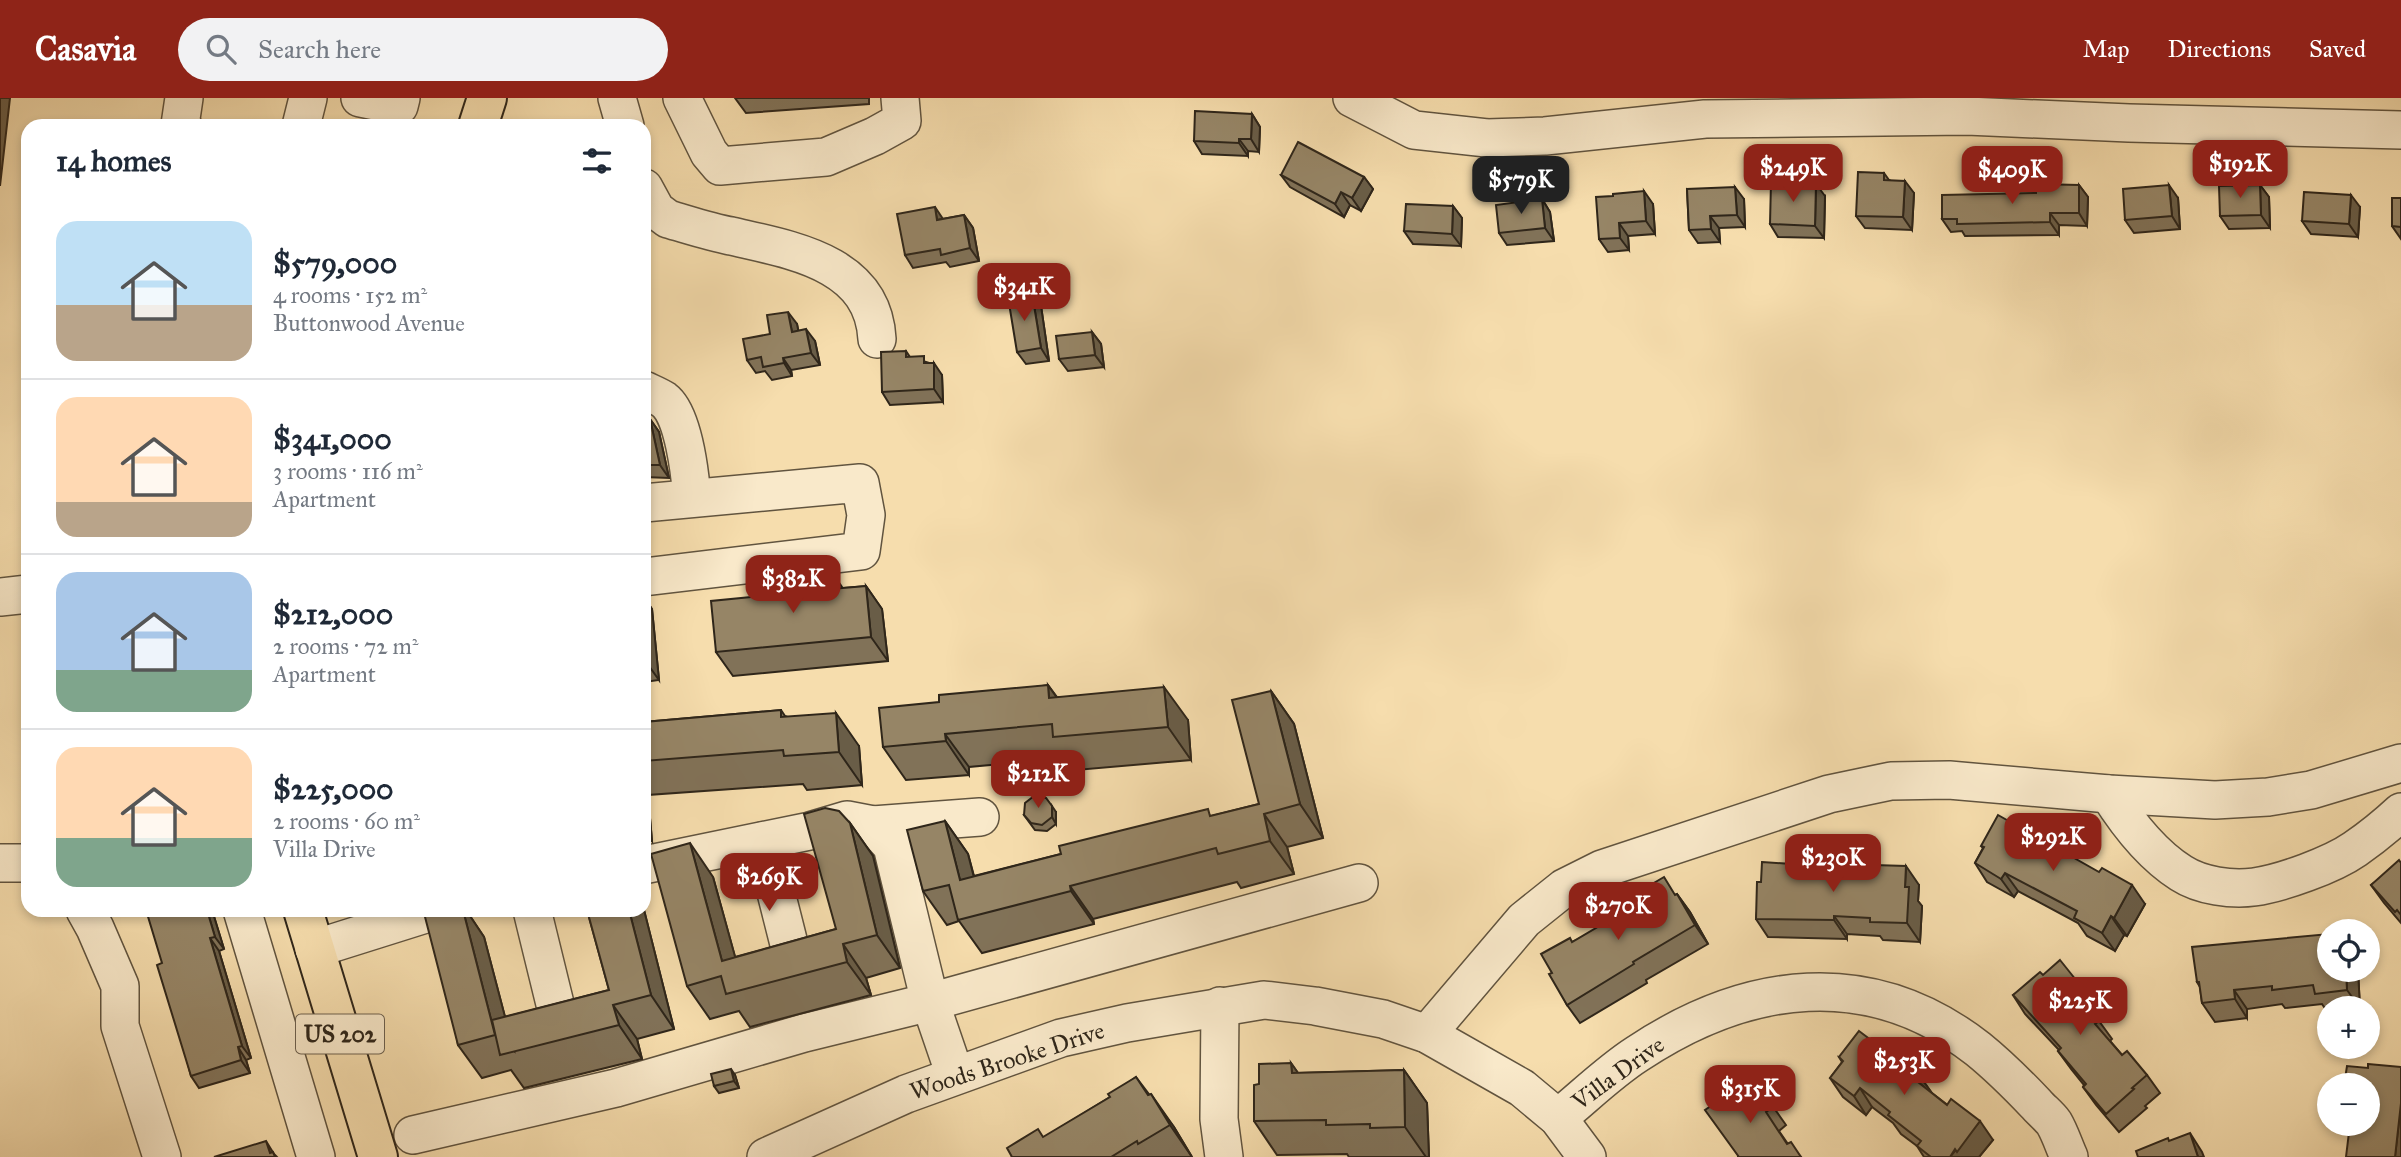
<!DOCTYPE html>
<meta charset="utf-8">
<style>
body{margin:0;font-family:"IM FELL Great Primer",serif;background:#f2f2f3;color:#1f2937;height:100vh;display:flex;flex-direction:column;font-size:26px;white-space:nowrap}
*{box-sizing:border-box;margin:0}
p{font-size:23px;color:#747a83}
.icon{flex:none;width:38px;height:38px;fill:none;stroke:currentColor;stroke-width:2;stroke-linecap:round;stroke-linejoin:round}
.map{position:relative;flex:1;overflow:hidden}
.panel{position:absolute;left:21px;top:21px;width:630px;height:798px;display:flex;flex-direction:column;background:#fff;border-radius:21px;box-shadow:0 4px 10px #0003}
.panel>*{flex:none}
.tools{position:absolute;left:2317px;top:821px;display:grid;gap:14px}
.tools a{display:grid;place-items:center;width:63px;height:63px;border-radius:50%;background:#fff;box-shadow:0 4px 10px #0003;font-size:35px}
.price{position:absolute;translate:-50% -60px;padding:0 16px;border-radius:14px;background:#8f2418;color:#fff;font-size:23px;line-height:46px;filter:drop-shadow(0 2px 4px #0008)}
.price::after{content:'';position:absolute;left:50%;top:42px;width:21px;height:16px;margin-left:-10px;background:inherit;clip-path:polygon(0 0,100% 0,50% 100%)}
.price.on{background:#222;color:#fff}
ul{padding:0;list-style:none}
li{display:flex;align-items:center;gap:21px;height:175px;padding:0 35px}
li+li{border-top:2px solid #e0e1e3}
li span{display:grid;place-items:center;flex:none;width:196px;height:140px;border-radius:21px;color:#555}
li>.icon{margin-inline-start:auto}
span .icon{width:84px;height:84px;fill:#fffc;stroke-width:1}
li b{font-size:30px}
h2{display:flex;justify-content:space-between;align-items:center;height:84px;padding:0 35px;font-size:30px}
header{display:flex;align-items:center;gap:42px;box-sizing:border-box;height:98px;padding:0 35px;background:#8f2418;color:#fff}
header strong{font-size:33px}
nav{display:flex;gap:38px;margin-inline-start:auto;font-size:24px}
.search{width:490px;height:63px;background:#f2f2f3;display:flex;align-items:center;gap:18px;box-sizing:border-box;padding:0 24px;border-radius:38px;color:#747a83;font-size:26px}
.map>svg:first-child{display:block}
</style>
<header>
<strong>Casavia</strong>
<div class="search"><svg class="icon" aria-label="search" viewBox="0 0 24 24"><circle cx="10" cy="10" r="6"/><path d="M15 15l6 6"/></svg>Search here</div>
<nav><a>Map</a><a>Directions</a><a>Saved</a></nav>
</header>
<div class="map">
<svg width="2401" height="1059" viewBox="0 0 2401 1059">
<rect width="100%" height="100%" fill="#f6ddad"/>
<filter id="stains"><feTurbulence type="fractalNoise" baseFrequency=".00286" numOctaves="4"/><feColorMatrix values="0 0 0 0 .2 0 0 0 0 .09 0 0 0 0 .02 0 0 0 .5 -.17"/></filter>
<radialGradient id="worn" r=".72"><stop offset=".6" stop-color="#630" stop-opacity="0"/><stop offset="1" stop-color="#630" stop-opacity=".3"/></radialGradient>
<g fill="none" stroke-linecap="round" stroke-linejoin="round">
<g stroke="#61543f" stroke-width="40">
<g id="minor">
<path d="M360,0L399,8L401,0"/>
<path d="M617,0L625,28"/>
<path d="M682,0L709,55L720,68L826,59L875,38L902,23L900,0"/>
<path d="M1352,0L1414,32L1487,40L1545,38L1705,21L1967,18L2129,25L2401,32"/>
<path d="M183,28L180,27L184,0"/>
<path d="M301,28L308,0"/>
<path d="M644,90L656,112L668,121C689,127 710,134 731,138C791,152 873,164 877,241"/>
<path d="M644,292C650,295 658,298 664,302C684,317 690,376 692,400"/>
<path d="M644,405L860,385L866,417L861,453L644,479"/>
<path d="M0,499L28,496"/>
<path d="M2109,696C2128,726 2151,756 2181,775C2201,788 2232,792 2254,789C2282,785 2332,767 2355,751C2371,740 2387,727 2401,714"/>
<path d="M873,727L980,719"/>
<path d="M763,743L790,850"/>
<path d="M0,765H28"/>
<path d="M644,767L810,733L847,722L873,727L892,748L930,904L955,977"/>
<path d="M85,812L95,830L120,888V928L162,1059"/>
<path d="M242,812L316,1059"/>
<path d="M532,812L556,910"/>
<path d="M314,851L438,812"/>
<path d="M1220,908L1219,1021L1224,1059"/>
<path d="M1427,936L1524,822L1564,790L1602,771L1829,696L1891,683L1949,682L2109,696L2215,702L2268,699L2311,692L2401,665"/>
<path d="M1558,1020C1584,999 1609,974 1637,956C1747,883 1869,866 1978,951C1999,968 2017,986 2036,1006C2041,1012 2049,1018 2054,1025C2060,1035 2064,1048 2069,1059"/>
<path d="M413,1037L616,990L804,935L930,904L1359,785"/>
<path d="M766,1059L906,996L1061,940L1127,925L1264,902L1315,908L1383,921L1427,936L1522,990L1558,1020L1587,1059"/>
</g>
</g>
<g stroke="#2f261a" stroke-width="42">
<g id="major">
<path d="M478,28L487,0"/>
<path d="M303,812L378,1059"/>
</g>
</g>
<use href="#minor" stroke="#f9e9ca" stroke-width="37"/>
<use href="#major" stroke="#f6ddad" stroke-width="38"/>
</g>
<g fill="#817258" stroke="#2f261a" stroke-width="2">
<path d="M735,0H869V6L746,15Z"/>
<path d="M1252,16L1260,29L1259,54L1248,53V58L1202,56L1194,43Z"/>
<path d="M1884,75L1889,82L1914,95L1912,132L1865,130L1856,118Z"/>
<path d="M1281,77L1364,79L1373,91L1361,113L1350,107L1344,119L1290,89Z"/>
<path d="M2079,87L2088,99L2087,128L2059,127V137L1965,138L1962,133L1951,134L1942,121L2036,95Z"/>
<path d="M2260,87L2269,99L2270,130L2229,131L2220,118Z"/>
<path d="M1687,91L1744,101L1745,129L1719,130L1720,144L1698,145L1689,132Z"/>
<path d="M1613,98L1653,106L1655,136L1628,138L1629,152L1608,154L1599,141Z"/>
<path d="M1825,98L1824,140L1778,139L1770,126Z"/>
<path d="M2178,100L2180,131L2134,135L2125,122Z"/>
<path d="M2401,100V141L2392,128Z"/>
<path d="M1542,101L1550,114L1554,143L1507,147L1499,135Z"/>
<path d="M1453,108L1462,120L1461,148L1413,146L1404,133Z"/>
<path d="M2360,109L2358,139L2311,136L2302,123Z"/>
<path d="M964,117L973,130L979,163L950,169L946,164L913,170L905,157L943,121Z"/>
<path d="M1041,208L1049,263L1026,266L1017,254Z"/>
<path d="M797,226L798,232L815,243L820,267L791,272L792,278L772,282L765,273L756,275L747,262L770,236Z"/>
<path d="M1092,234L1101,246L1104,269L1068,273L1059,261Z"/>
<path d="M906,253L910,259L929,265L942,277L943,304L890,307L882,294Z"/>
<path d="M644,321H650L659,334L669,380L644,379Z"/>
<path d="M866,488L882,511L888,563L733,578L716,554L843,490Z"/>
<path d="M644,499L652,511L659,582L644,584Z"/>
<path d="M1048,587L1057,599L1188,622L1191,662L1076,672L1067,660L969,669V677L906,682L883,649L939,604Z"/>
<path d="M1271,593L1294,626L1323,740L1287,749L1294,776L1241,790L1237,784L1093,821L1094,826L982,855L959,823L947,827L923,793L945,723L968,756L974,778L1259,706Z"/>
<path d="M781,612L785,618L859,648L862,687L807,692L803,686L648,697L652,743L644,744V624Z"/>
<path d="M1056,714V726L1047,733L1035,732L1024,717Z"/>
<path d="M850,725L873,758L900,870L866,880L871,897L750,929L739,913L710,921L687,888L713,779L735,859L836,831Z"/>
<path d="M1981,748L2145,806L2127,838L2124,837L2115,853L2087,838L2078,825L2018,793L2014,799L1987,784L1975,765L1983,750Z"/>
<path d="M2401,765V825L2384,805L2371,787Z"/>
<path d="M1797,774L1919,787L1918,803L1922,808L1920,844L1883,842L1880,838L1847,836V841L1768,839L1756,821L1761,784Z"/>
<path d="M1677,796L1690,814L1708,846L1646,882L1647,885L1580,925L1567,907L1552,875L1572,844Z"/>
<path d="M212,812L224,851L219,853L251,960L246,962L250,975L199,990L191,978L162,865Z"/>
<path d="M436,812H466L484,839L505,919L609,892L587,812H644L674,931L637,941L642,961L524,990L511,972L482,980L458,947Z"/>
<path d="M2329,872H2358L2360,910H2329V914L2328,915L2322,906L2285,910L2282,906L2247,911V920L2215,924L2202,905L2200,889L2197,884Z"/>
<path d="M2043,877L2080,887L2093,905L2088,910L2099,923L2112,941L2110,943L2122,957L2147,977L2160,995L2145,1008L2147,1010L2119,1034L2096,1007L2083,989L2084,987L2071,971L2058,953L2059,952L2025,916L2013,897Z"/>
<path d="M1839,959L1921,980L1932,995L1993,1042L1979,1059H1924L1917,1048L1901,1036L1893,1025L1872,1009L1866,1017L1843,999L1830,980L1842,964Z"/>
<path d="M1291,965L1298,975L1404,972L1427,1005L1429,1059H1349L1347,1056L1277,1057L1254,1023L1259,986Z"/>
<path d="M735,977L739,990L719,995L714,988Z"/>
<path d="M1136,979L1174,1029L1192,1059H1012L1110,999Z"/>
<path d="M1755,983L1786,1027L1779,1033L1788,1046L1801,1059H1738V995Z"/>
</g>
<g fill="#695d47" stroke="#2f261a" stroke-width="2">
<path d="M0,0H10L0,88Z"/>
<path d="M1252,16L1260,29L1259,54L1251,41Z"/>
<path d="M1239,41L1248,53V58L1239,45Z"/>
<path d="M1364,79L1373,91L1361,113L1352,100Z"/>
<path d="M1905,83L1914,95L1912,132L1903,119Z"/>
<path d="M1816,86L1825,98L1824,140L1815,128Z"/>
<path d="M2079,87L2088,99L2087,128L2079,115Z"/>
<path d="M2169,87L2178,100L2180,131L2172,118Z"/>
<path d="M2260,87L2269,99L2270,130L2261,117Z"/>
<path d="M1735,89L1744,101L1745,129L1737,117Z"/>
<path d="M1644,93L1653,106L1655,136L1646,123Z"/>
<path d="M1341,94L1350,107L1344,119L1335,106Z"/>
<path d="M2351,97L2360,109L2358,139L2349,126Z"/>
<path d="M1542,101L1550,114L1554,143L1545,130Z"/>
<path d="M1453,108L1462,120L1461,148L1452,136Z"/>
<path d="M935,109L943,121L937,122Z"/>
<path d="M2050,115L2059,127V137L2050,124Z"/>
<path d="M964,117L973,130L979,163L970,150Z"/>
<path d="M1710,118L1719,130L1720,144L1711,131Z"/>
<path d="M1619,125L1628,138L1629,152L1620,140Z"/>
<path d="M1032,195L1041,208L1049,263L1041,250Z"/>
<path d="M788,214L797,226L801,246L792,234Z"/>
<path d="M806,231L815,243L820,267L811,255Z"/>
<path d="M1092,234L1101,246L1104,269L1095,257Z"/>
<path d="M783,260L791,272L792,278L784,265Z"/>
<path d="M934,265L942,277L943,304L934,291Z"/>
<path d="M650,321L659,334L669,380L660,367Z"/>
<path d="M830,471L846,495L832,491Z"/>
<path d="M866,488L882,511L888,563L871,539Z"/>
<path d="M644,499L652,511L659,582L644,561Z"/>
<path d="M1048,587L1071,620L1049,600Z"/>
<path d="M1164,589L1188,622L1191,662L1168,629Z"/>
<path d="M1271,593L1294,626L1323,740L1300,706Z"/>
<path d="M836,615L859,648L862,687L839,654Z"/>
<path d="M945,636L969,669V677L946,643Z"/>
<path d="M644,691L648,697L652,743L644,732Z"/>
<path d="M1052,708L1056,714V726L1052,719Z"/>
<path d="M1264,716L1287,749L1294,776L1270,743Z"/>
<path d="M945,723L968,756L983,815L960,782Z"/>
<path d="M850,725L873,758L900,870L877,837Z"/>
<path d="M690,745L713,779L744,891L722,863Z"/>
<path d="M1791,766L1804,784L1790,774Z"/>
<path d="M1906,768L1919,787L1918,803L1922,808L1920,844L1907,825L1905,789Z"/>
<path d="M2005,775L2018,793L2014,799L2001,781Z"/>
<path d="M2132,787L2145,806L2127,838L2114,820Z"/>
<path d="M1070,788L1093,821L1094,826L1071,793Z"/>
<path d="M1677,796L1690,814L1708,846L1695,827Z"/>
<path d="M207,812H212L224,851L215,839Z"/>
<path d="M463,812H466L484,839L514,953L495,937Z"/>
<path d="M629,812H644L674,931L651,897Z"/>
<path d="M1834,818L1847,836V841L1834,822Z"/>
<path d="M2111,818L2124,837L2115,853L2102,835Z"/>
<path d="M210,840L219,853L251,960L242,948Z"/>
<path d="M843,846L866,880L871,897L847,864Z"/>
<path d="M2346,872H2358L2360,910L2347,892Z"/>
<path d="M2234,892L2247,911V920L2235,901Z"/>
<path d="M613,907L637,941L642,961L619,927Z"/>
<path d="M238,949L246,962L250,975L241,962Z"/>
<path d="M1291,965L1315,999L1292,975Z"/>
<path d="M731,971L735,977L739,990L734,983Z"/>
<path d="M1404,972L1427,1005L1429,1059H1426L1405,1029Z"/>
<path d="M1921,980L1934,998L1918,984Z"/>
<path d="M1860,990L1872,1009L1866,1017L1854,998Z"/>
<path d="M1151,996L1174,1029L1192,1059L1170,1027Z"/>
<path d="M2401,1005V1059H2395Z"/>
<path d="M1980,1023L1993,1042L1979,1059H1950Z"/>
<path d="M2190,1035L2202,1054L2204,1059H2198Z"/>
<path d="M266,1043L274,1056L277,1059H272L270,1055Z"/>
</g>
<g fill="#968566" stroke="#2f261a" stroke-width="2">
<path d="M1195,13L1252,16L1251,41H1239V45L1194,43Z"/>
<path d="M1298,44L1364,79L1352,100L1341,94L1335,106L1281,77Z"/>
<path d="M1858,74L1884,75V82L1905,83L1903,119L1856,118Z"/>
<path d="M1771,84L1816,86L1815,128L1770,126Z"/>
<path d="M2036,86L2079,87V115H2050V124L1957,126V121H1942V97L2036,95Z"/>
<path d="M2169,87L2172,118L2125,122L2123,91Z"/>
<path d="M2260,87L2261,117L2220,118L2219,88Z"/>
<path d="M1735,89L1737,117L1710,118L1711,131L1689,132L1687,91Z"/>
<path d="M1644,93L1646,123L1619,125L1620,140L1599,141L1596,99L1613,98V96Z"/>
<path d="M2304,94L2351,97L2349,126L2302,123Z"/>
<path d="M2392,100H2401V129L2392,128Z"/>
<path d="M1542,101L1545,130L1499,135L1496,107Z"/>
<path d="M1406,106L1453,108L1452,136L1404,133Z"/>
<path d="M935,109L937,122L964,117L970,150L941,157L940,151L905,157L897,116Z"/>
<path d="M1032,195L1041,250L1017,254L1008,199Z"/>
<path d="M788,214L792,234L806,231L811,255L783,260L784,265L763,269L761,259L747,262L743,241L770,236L767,217Z"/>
<path d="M1092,234L1095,257L1059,261L1056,238Z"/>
<path d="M906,253V259L924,258V265H934V291L882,294L881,254Z"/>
<path d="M644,321H650L660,367H644Z"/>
<path d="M830,471L832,491L866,488L871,539L716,554L711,503L781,496L779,476Z"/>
<path d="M1048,587L1049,600L1164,589L1168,629L1053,639L1052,626L945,636L946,643L883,649L879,610L939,604V597Z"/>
<path d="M1271,593L1300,706L1264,716L1270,743L1218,756L1216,750L1070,788L1071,793L958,822L949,787L923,793L907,732L945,723L960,782L1061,756L1059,748L1119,733L1208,711L1210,718L1259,706L1232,602Z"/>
<path d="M781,612V619L836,615L839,654L784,658L783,652L644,663V624Z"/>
<path d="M1034,698L1046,700L1052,708V719L1042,727L1031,725L1024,717L1025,705Z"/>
<path d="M825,710L839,713L850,725L877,837L843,846L847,864L726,896L721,878L687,888L651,756L690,745L722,863L836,831L804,716Z"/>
<path d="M1998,717L2099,774L2102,770L2132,787L2114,820L2111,818L2102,835L2074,820L2077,813L2005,775L2001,781L1975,765L1984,749L1981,748Z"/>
<path d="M2399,762L2401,765V817L2397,812L2395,814L2371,787Z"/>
<path d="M1762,764L1791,766L1790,774L1832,776V772L1874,774V767L1906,768L1905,789H1909L1907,825L1870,824V820L1834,818V822L1756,821L1757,784H1761Z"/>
<path d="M1664,779L1675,797L1677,796L1695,827L1633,864L1634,866L1567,907L1549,876L1552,875L1541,856L1570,840L1572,844L1640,804L1635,796Z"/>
<path d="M146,812H207L215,839L210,840L242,948L238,949L241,962L191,978L157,867L162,865Z"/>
<path d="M436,812H463L495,937L458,947L424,815Z"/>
<path d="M587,812H629L651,897L613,907L619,927L500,957L492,922L609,892Z"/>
<path d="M2329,836V872H2346L2347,892L2315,896L2313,887L2272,892V888L2234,892L2235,901L2202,905L2199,884H2197L2192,849Z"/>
<path d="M2060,862L2080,887L2073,893L2099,923L2095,926L2122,957L2127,953L2147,977L2132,990L2134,991L2106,1016L2083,989L2086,986L2058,953L2061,950L2013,897L2040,874L2043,877Z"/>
<path d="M1859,933L1921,980L1918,984L1947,1007L1951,1001L1980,1023L1957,1054L1955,1051L1950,1059H1931L1917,1048L1921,1043L1888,1017L1890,1014L1860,990L1854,998L1830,980L1843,963L1839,959Z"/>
<path d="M1291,965L1292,975L1404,972L1405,1029L1370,1030V1026L1326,1027V1022L1254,1023V987L1259,986V966Z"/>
<path d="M2368,966L2401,969V1005L2395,1059H2346L2350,1026H2368V987H2344L2347,968L2368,970Z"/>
<path d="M731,971L734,983L714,988L711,976Z"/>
<path d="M1136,979L1148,997L1151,996L1170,1027L1138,1046L1137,1043L1111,1059H1012L1007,1050L1038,1031L1043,1039L1110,999L1108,996Z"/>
<path d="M1755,983L1773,1009L1766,1014L1787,1046L1791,1044L1801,1059H1739L1705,1012L1736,991L1738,995Z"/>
<path d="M2190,1035L2198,1059H2138L2136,1053L2168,1040L2169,1043Z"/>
<path d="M266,1043L270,1055L273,1054L275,1059H214Z"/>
</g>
<g text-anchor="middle" stroke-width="6" stroke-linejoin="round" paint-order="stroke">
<rect fill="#f9e9ca" stroke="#6c604f" stroke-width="2" x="296" y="916.5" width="88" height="39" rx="5"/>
<g font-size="23" font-weight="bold" fill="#2f261a">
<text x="340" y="944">US 202</text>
</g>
<g font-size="24" fill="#2f261a" stroke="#f9e9ca">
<text transform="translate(1007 963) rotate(-18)" y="8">Woods Brooke Drive</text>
<text transform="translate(1618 975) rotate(-36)" y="8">Villa Drive</text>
</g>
</g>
<rect width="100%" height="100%" filter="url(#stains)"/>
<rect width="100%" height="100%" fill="url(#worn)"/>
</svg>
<div class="tools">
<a><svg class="icon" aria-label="locate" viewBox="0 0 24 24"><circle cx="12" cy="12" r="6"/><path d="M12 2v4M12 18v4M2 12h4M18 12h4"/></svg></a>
<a>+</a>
<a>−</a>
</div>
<b class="price" style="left:2240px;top:102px">$192K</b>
<b class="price" style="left:1793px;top:106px">$249K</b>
<b class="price" style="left:2012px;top:108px">$409K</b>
<b class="price on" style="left:1521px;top:118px">$579K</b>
<b class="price" style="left:1024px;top:225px">$341K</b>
<b class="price" style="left:793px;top:517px">$382K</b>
<b class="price" style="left:1038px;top:712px">$212K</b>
<b class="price" style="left:2053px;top:775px">$292K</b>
<b class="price" style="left:1833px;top:796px">$230K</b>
<b class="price" style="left:769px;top:815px">$269K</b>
<b class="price" style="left:1618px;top:844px">$270K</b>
<b class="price" style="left:2080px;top:939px">$225K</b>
<b class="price" style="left:1904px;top:999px">$253K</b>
<b class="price" style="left:1750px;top:1027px">$315K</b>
<section class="panel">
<h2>14 homes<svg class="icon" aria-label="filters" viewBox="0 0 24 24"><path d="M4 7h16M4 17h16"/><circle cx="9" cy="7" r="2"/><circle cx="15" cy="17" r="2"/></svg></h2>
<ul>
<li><span style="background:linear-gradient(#bfe0f5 60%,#b9a48a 0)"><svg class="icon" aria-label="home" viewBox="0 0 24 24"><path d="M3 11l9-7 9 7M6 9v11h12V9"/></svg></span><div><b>$579,000</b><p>4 rooms · 152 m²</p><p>Buttonwood Avenue</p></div></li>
<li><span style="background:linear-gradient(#ffd9b3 75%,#b9a48a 0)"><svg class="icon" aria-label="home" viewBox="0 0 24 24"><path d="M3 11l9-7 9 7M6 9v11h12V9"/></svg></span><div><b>$341,000</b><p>3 rooms · 116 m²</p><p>Apartment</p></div></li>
<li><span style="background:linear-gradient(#a9c7e8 70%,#7fa58c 0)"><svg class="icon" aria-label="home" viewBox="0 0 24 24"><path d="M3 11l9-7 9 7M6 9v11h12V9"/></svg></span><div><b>$212,000</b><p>2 rooms · 72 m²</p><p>Apartment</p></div></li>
<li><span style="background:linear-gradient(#ffd9b3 65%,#7fa58c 0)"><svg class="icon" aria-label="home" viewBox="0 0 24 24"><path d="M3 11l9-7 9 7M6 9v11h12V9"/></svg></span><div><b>$225,000</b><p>2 rooms · 60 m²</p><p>Villa Drive</p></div></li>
</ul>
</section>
</div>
